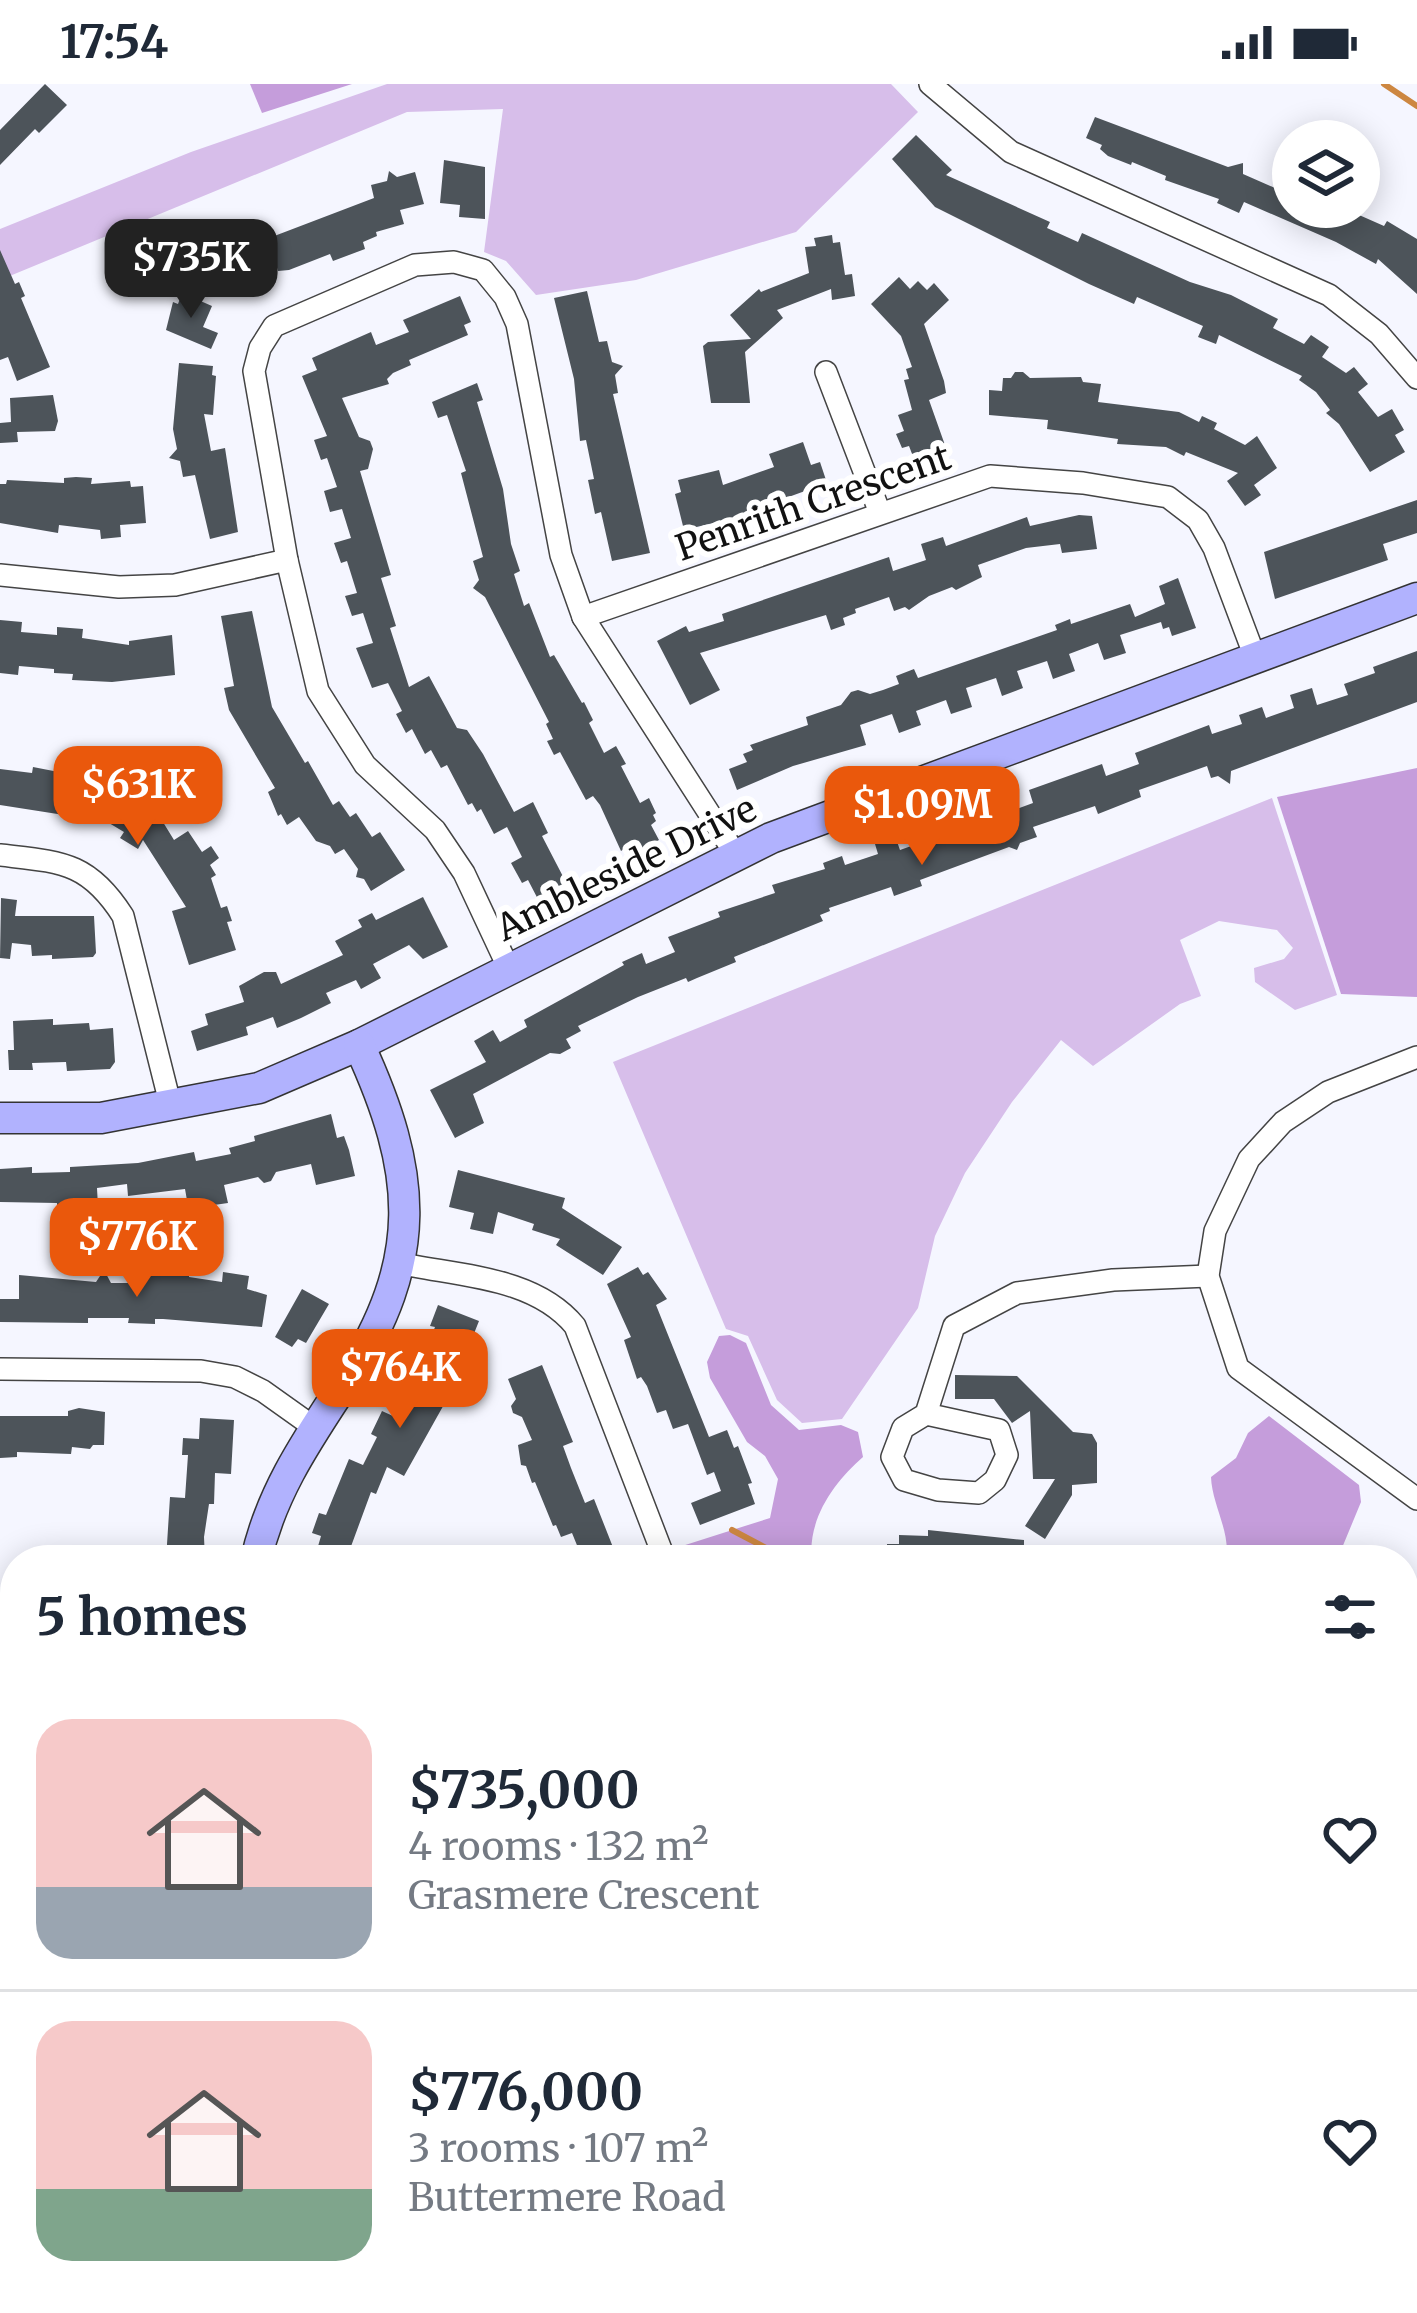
<!DOCTYPE html>
<meta charset="utf-8">
<style>
body{margin:0;font-family:Merriweather,serif;background:#f6f6f7;color:#1f2937;height:100vh;display:flex;flex-direction:column;font-size:45px;white-space:nowrap}
*{box-sizing:border-box;margin:0}
p{font-size:39px;color:#747a83}
.icon{flex:none;width:66px;height:66px;fill:none;stroke:currentColor;stroke-width:2;stroke-linecap:round;stroke-linejoin:round}
.map{position:relative;flex:1;overflow:hidden}
.panel{position:absolute;left:0px;top:1461px;width:1419px;height:768px;display:flex;flex-direction:column;background:#fff;border-radius:48px 48px 0 0;box-shadow:0 6px 30px #0003}
.panel>*{flex:none}
.buttons{position:absolute;left:1272px;top:36px;display:grid;gap:24px}
.buttons a{display:grid;place-items:center;width:108px;height:108px;border-radius:50%;background:#fff;box-shadow:0 6px 30px #0003;font-size:60px}
.price{position:absolute;translate:-50% -102px;padding:0 27px;border-radius:24px;background:#ea580c;color:#fff;font-size:39px;line-height:78px;filter:drop-shadow(0 3px 6px #0008)}
.price::after{content:'';position:absolute;left:50%;top:72px;width:36px;height:27px;margin-left:-18px;background:inherit;clip-path:polygon(0 0,100% 0,50% 100%)}
.price.on{background:#222;color:#fff}
ul{padding:0;list-style:none}
li{display:flex;align-items:center;gap:36px;height:300px;padding:0 36px}
li+li{border-top:3px solid #e0e1e3}
li span{display:grid;place-items:center;flex:none;width:336px;height:240px;border-radius:36px;color:#555}
li>.icon{margin-inline-start:auto}
span .icon{width:144px;height:144px;fill:#fffc;stroke-width:1}
li b{font-size:51px}
h2{display:flex;justify-content:space-between;align-items:center;height:144px;padding:0 36px;font-size:51px}
.status{display:flex;justify-content:space-between;align-items:center;height:84px;padding:0 60px;background:#fff;direction:ltr}
.status svg{height:33px;fill:currentColor}
.map>svg:first-child{display:block}
</style>
<div class="status"><b>17:54</b><svg viewBox="0 0 49 12"><path d="M0 12V9h3v3zM5 12V6h3v6zM10 12V3h3v9zM15 12V0h3v12zM26 1h20v11H26zM47 4h2v5h-2z"/></svg></div>
<div class="map">
<svg width="1417" height="2229" viewBox="0 0 1417 2229">
<rect width="100%" height="100%" fill="#f5f6ff"/>
<g fill="#d7beea">
<path d="M387,0H891L918,28L796,148L636,196L536,211L506,177L484,168L503,25L407,28L0,196V145L191,68Z"/>
<path d="M1272,714L1337,911L1295,926L1255,898L1254,884L1284,875L1293,864L1277,846L1219,837L1180,856L1201,912L1180,920L1093,982L1061,956L1012,1018L965,1089L935,1152L918,1224L842,1335L802,1339L777,1316L748,1252L726,1245L613,978Z"/>
<path d="M74,2214H236L199,2229H38Z"/>
</g>
<g fill="#c59ddb">
<path d="M250,0H352L262,29Z"/>
<path d="M1417,684V913L1341,910L1277,713Z"/>
<path d="M730,1251L746,1259L771,1321L799,1346L841,1341L858,1348L863,1373C834,1398 807,1436 812,1476H684L679,1463L770,1434L778,1395L765,1372L747,1358L710,1294L707,1278L719,1252Z"/>
<path d="M1269,1332L1359,1401L1361,1418L1337,1476H1226C1231,1448 1212,1421 1211,1393L1236,1374L1248,1349Z"/>
</g>
<g fill="none" stroke-linecap="round" stroke-linejoin="round">
<g stroke="#cd8741" stroke-width="6">
<path d="M1384,0L1417,22"/>
<path d="M732,1446L789,1476"/>
</g>
</g>
<g fill="#4d545a">
<path d="M45,0L67,21L39,49L35,45L0,81V46Z"/>
<path d="M1095,33L1228,83L1243,79V90L1275,104L1279,95L1293,101V123H1341L1384,142L1387,137L1417,155V210L1378,175L1376,180L1336,158L1244,118L1239,129L1217,119L1219,115L1165,96L1166,92L1132,78L1131,81L1108,72L1100,65L1102,61L1086,54Z"/>
<path d="M916,51L952,86L946,91L1050,138L1047,144L1078,158L1082,149L1190,198L1231,211L1278,235L1273,244L1304,260L1311,251L1329,263L1322,273L1346,289L1354,283L1368,300L1358,308L1378,333L1392,325L1404,346L1395,351L1405,368L1370,388L1339,340L1326,329L1330,326L1316,308L1299,296L1302,292L1219,251L1216,260L1198,253L1203,242L1137,213L1134,220L1089,200L935,123L892,75Z"/>
<path d="M444,76L485,83V135L459,133L460,121L440,119Z"/>
<path d="M389,87L397,93L415,88L424,120L400,126L404,140L376,148L377,152L363,158L365,165L333,177L330,170L289,186L278,187L275,177L221,213L204,189L207,175L202,168L215,158L218,162L234,149L241,157L246,154L251,161L374,114L371,101L387,97Z"/>
<path d="M832,151L833,159L840,158L845,191L852,190L855,212L832,216L831,205L777,226L783,234L745,268L750,319H711L703,262L708,258L751,255L730,231L759,205L761,208L809,189L805,163L816,162L814,154Z"/>
<path d="M0,166L15,200L19,198L25,212L21,214L50,283L17,297L8,273L0,276Z"/>
<path d="M899,193L910,205L918,197L927,206L934,199L949,216L924,240L944,297L946,309L929,316L946,364L914,375L909,362L902,364L896,350L904,347L898,331L912,326L904,296L909,295L906,285L912,283L901,252L871,220Z"/>
<path d="M587,207L599,258L607,257L612,278L623,282L615,291L618,309L613,310L650,469L612,477L601,428L595,430L588,396L594,395L586,356L580,357L574,295L554,214Z"/>
<path d="M182,209L212,222L203,243L218,249L211,265L166,246L173,218L178,220Z"/>
<path d="M460,212L471,238L464,241L468,251L409,276L411,281L393,289L387,295L389,300L342,314L359,353L370,357L373,365L368,385L360,387L391,491L381,494L396,542L390,544L409,603L429,592L457,644L467,646L483,670L514,728L533,718L548,749L542,752L570,806L541,821L528,796L522,799L511,779L522,773L507,743L494,750L481,725L477,728L472,719L468,721L447,681L441,684L431,666L425,670L412,645L406,649L396,630L402,627L388,599L372,604L356,564L373,559L363,529L352,532L345,512L357,509L347,477L341,479L334,459L351,454L342,425L330,428L324,407L337,403L327,374L321,376L314,356L327,352L302,292L317,286L312,274L371,248L376,261L409,248L403,236Z"/>
<path d="M179,279L213,282L212,291L216,292L213,331L204,330L211,367L225,364L238,448L210,455L195,391L183,393L180,377L169,374L177,365L173,345Z"/>
<path d="M1015,288H1023L1030,294L1081,293L1083,298L1101,300L1098,318L1179,328L1199,338L1202,332L1217,339L1214,345L1245,361L1257,352L1277,384L1254,401L1261,411L1245,422L1227,397L1238,389L1186,368L1184,372L1166,363L1117,360L1118,355L1047,345L1048,336L989,331V306L1002,307L1003,294H1011Z"/>
<path d="M477,299L483,316L477,318L503,405L511,460L520,487L514,490L524,522L529,519L550,573L554,571L582,619L584,618L593,636L589,639L604,669L616,662L626,680L621,682L640,719L649,714L656,729L653,731L656,737L651,741L659,756L628,772L624,765L621,767L600,721L593,712L586,716L560,668L554,671L547,657L553,655L546,640L549,638L485,513L473,504L479,496L473,477L483,473L461,389L466,387L447,331L438,334L432,318Z"/>
<path d="M53,311L58,337L55,347L17,348L18,358L0,359V339L11,338L10,314Z"/>
<path d="M803,358L811,381L820,378L827,399L783,415L784,419L756,433L755,429L684,446L675,410L681,408L678,396L719,386L723,401L774,383L769,370Z"/>
<path d="M76,393L92,394L91,400L130,397L131,403L143,402L146,439L120,441L121,453L101,455L100,446L59,441L58,449L0,439V400H6L7,396L64,399V394Z"/>
<path d="M1417,416V449L1383,460L1388,476L1275,515L1264,468Z"/>
<path d="M1079,431L1092,432L1097,465L1062,469L1060,460L1026,464L978,481L982,493L956,506L952,503L929,512L909,526L905,523L894,527L889,513L855,525L856,529L843,534L845,541L831,546L826,531L700,569L720,606L690,621L657,557L686,542L689,548L724,537L722,530L889,473L893,487L926,476L921,460L943,453L946,462L1027,433L1030,442Z"/>
<path d="M1178,494L1196,544L1172,552L1169,543L1163,545L1161,538L1120,551L1126,569L1104,576L1098,559L1069,570L1075,587L1053,595L1047,577L1017,587L1023,604L1002,612L996,594L966,604L972,623L951,630L946,616L916,627L921,641L899,649L892,630L860,641L866,661L793,682L737,706L729,685L747,678L743,670L753,666L750,661L808,641L806,633L841,621L851,608L858,606L870,610L883,606L899,600L896,592L914,585L918,594L1057,546L1055,541L1070,535L1071,540L1130,520L1135,533L1165,520L1159,502Z"/>
<path d="M252,527L272,623L305,679L308,677L333,721L339,717L350,733L356,729L372,753L380,748L405,786L371,807L364,795L356,793L358,785L344,765L335,770L330,762L316,757L299,733L287,741L281,730L278,732L268,708L275,704L229,626L224,604L234,602L221,532Z"/>
<path d="M0,536L22,538L21,548L57,551V543L83,545L82,554L129,561V557L172,551L175,591L112,598L72,596L73,590L54,589V585L19,582L18,591L0,589Z"/>
<path d="M1417,567V618L1231,687L1230,700L1218,692L1211,694L1207,682L1139,706L1141,713L1098,730L1095,722L1033,743L1037,753L1020,759L1017,766L1009,763L920,796L922,802L894,812L891,803L829,824L830,827L820,831L823,837L734,873L736,878L697,894L688,898L686,894L638,913L578,942L581,947L566,955L571,964L560,970L550,969L473,1010L484,1039L455,1054L430,1006L486,978L474,957L493,946L500,958L527,943L524,936L624,881L622,878L642,869L646,880L675,868L668,853L720,833L718,828L775,809L772,801L825,785L823,779L842,772L845,781L878,770L875,760L895,752L900,766L931,755L926,741L996,717L1000,731L1033,719L1029,706L1102,680L1106,692L1139,680L1135,669L1209,641L1212,650L1242,640L1239,631L1262,623L1266,634L1294,624L1290,611L1312,604L1317,621L1348,611L1344,600L1375,589L1373,583Z"/>
<path d="M33,683L74,691L72,697L113,701L123,708L125,704L161,726L158,730L174,756L188,747L202,768L211,762L219,774L210,781L216,791L211,794L221,824L227,822L232,837L227,838L236,866L189,881L172,827L186,823L143,756L138,765L120,754L124,748L79,721L77,729L65,727L64,731L0,721V685L32,689Z"/>
<path d="M423,813L448,863L423,875L409,861L373,880L381,894L361,905L356,896L326,909L331,919L301,934L277,944L273,933L246,943L248,951L197,967L191,947L208,941L205,930L244,918L239,902L264,888H276L281,900L343,871L335,857L362,843L358,836L372,829L376,836Z"/>
<path d="M1,814L17,816L15,832H94L96,869L93,873L52,875V871L32,872L31,861L12,859L10,875L0,874Z"/>
<path d="M53,935V941L89,939L90,946L113,944L115,978L110,985L67,987L66,978L32,979L33,986H9L8,966H14L13,937Z"/>
<path d="M331,1030L337,1054L344,1052L349,1066L355,1092L316,1101L311,1080L276,1088L271,1097L264,1099L258,1093L224,1101L228,1119L200,1123L188,1122L185,1105L128,1112L127,1100L97,1104L98,1123H82L74,1137L66,1124H57V1119L0,1118V1085L32,1083V1089L70,1088V1083L138,1079L194,1068L196,1077L231,1070L229,1064L255,1057L254,1052Z"/>
<path d="M458,1086L565,1114L562,1124L622,1163L603,1191L556,1161L560,1155L532,1146L534,1140L498,1128L493,1150L470,1145L474,1129L449,1123Z"/>
<path d="M638,1183L643,1191L648,1188L667,1215L656,1221L709,1353L727,1346L734,1364L738,1362L752,1399L748,1400L755,1420L700,1441L691,1419L721,1407L714,1388L707,1391L688,1340L673,1345L666,1326L657,1329L647,1302L641,1293L637,1295L624,1256L631,1253L607,1200Z"/>
<path d="M166,1185L189,1186V1193L222,1198L223,1188L249,1192L247,1205L267,1211L262,1243L163,1235H155V1240L128,1239L129,1234H88V1239L0,1238V1215H19V1191L96,1198L104,1186L111,1199H137L151,1188Z"/>
<path d="M302,1205L329,1220L306,1259L298,1255L292,1263L275,1253Z"/>
<path d="M438,1221L479,1237L469,1262L474,1264L470,1276L478,1279L472,1295L461,1290L404,1392L387,1383L376,1410L371,1408L346,1476H314L321,1452L312,1449L319,1429L326,1431L349,1375L363,1381L377,1353L371,1350L382,1327L393,1332L417,1279L420,1281L435,1243L430,1242Z"/>
<path d="M542,1281L573,1358L563,1362L571,1384L585,1419L594,1415L618,1476H583L572,1449L561,1453L556,1441L553,1442L535,1398L532,1399L526,1382L521,1381L518,1361L532,1356L522,1333L513,1329L511,1322L516,1315L508,1295Z"/>
<path d="M955,1291L1017,1292L1073,1348L1092,1350L1097,1359V1399L1072,1401V1411L1045,1455L1025,1442L1055,1395H1033L1030,1327L1012,1339L994,1315H955Z"/>
<path d="M79,1324L105,1328L104,1361H93L90,1365L72,1363L71,1370L17,1368V1373L0,1374V1332H68V1327Z"/>
<path d="M200,1334L234,1336L231,1390L215,1389L214,1420H209L204,1453L205,1476H166L170,1413L185,1414L188,1371H182L183,1354L199,1355Z"/>
<path d="M928,1446L1024,1456V1476H887V1460H899V1451L928,1452Z"/>
</g>
<g fill="none" stroke-linecap="round" stroke-linejoin="round">
<g stroke="#444" stroke-width="24">
<g id="street">
<path d="M930,0L1011,68L1329,211L1379,250L1417,294"/>
<path d="M826,288L880,429"/>
<path d="M0,491L119,503L175,501L287,476"/>
<path d="M583,533L990,392L1083,399L1168,413L1198,436L1214,464L1255,573"/>
<path d="M0,771C60,778 88,777 123,832L170,1019"/>
<path d="M509,885L464,789L435,746L365,681L318,607L287,476L254,287L260,264L274,242L415,181L454,178L483,186L505,213L517,240L561,471L583,533L736,771"/>
<path d="M1417,973L1328,1008L1283,1038L1249,1075L1215,1147L1208,1192L1238,1284L1417,1415"/>
<path d="M398,1179C457,1192 534,1192 575,1242L665,1476"/>
<path d="M0,1285L201,1287L235,1293L263,1307L315,1344"/>
<path d="M926,1330L999,1346L1007,1371L995,1396L979,1409L938,1406L904,1396L892,1373L903,1344L926,1330L954,1242L1017,1209L1113,1196L1208,1192"/>
<path d="M0,1750L15,1788"/>
<path d="M0,1901L15,1895"/>
<path d="M463,2214L468,2229"/>
<path d="M0,2228L34,2214"/>
<path d="M1168,2229L1176,2214"/>
</g>
</g>
<g stroke="#333" stroke-width="33">
<g id="secondary">
<path d="M0,1034H101L259,1004L359,961L771,754L1417,514"/>
<path d="M256,1476C271,1408 308,1355 346,1297C425,1175 418,1089 359,961"/>
<path d="M1404,1760L1417,1754"/>
<path d="M246,2229L283,2214"/>
</g>
</g>
<use href="#street" stroke="#fff" stroke-width="21"/>
<use href="#secondary" stroke="#b1b2fe" stroke-width="30"/>
</g>
<g text-anchor="middle" stroke-width="12" stroke-linejoin="round" paint-order="stroke">
<g font-size="36" fill="#111" stroke="#fff">
<text transform="translate(813 418) rotate(-19)" y="13">Penrith Crescent</text>
<text transform="translate(626 784) rotate(-26)" y="13">Ambleside Drive</text>
</g>
</g>
</svg>
<div class="buttons">
<a><svg class="icon" aria-label="layers" viewBox="0 0 24 24"><path d="M12 4l9 5-9 5-9-5zM3 14l9 5 9-5"/></svg></a>
</div>
<b class="price on" style="left:191px;top:237px">$735K</b>
<b class="price" style="left:138px;top:764px">$631K</b>
<b class="price" style="left:922px;top:784px">$1.09M</b>
<b class="price" style="left:137px;top:1216px">$776K</b>
<b class="price" style="left:400px;top:1347px">$764K</b>
<section class="panel">
<h2>5 homes<svg class="icon" aria-label="filters" viewBox="0 0 24 24"><path d="M4 7h16M4 17h16"/><circle cx="9" cy="7" r="2"/><circle cx="15" cy="17" r="2"/></svg></h2>
<ul>
<li><span style="background:linear-gradient(#f6c9c9 70%,#9aa5b1 0)"><svg class="icon" aria-label="home" viewBox="0 0 24 24"><path d="M3 11l9-7 9 7M6 9v11h12V9"/></svg></span><div><b>$735,000</b><p>4 rooms · 132 m²</p><p>Grasmere Crescent</p></div><svg class="icon" aria-label="heart" viewBox="0 0 24 24"><path d="M12 20l-8-8c-3-5 5-10 8-4 3-6 11-1 8 4z"/></svg></li>
<li><span style="background:linear-gradient(#f6c9c9 70%,#7fa58c 0)"><svg class="icon" aria-label="home" viewBox="0 0 24 24"><path d="M3 11l9-7 9 7M6 9v11h12V9"/></svg></span><div><b>$776,000</b><p>3 rooms · 107 m²</p><p>Buttermere Road</p></div><svg class="icon" aria-label="heart" viewBox="0 0 24 24"><path d="M12 20l-8-8c-3-5 5-10 8-4 3-6 11-1 8 4z"/></svg></li>
</ul>
</section>
</div>
